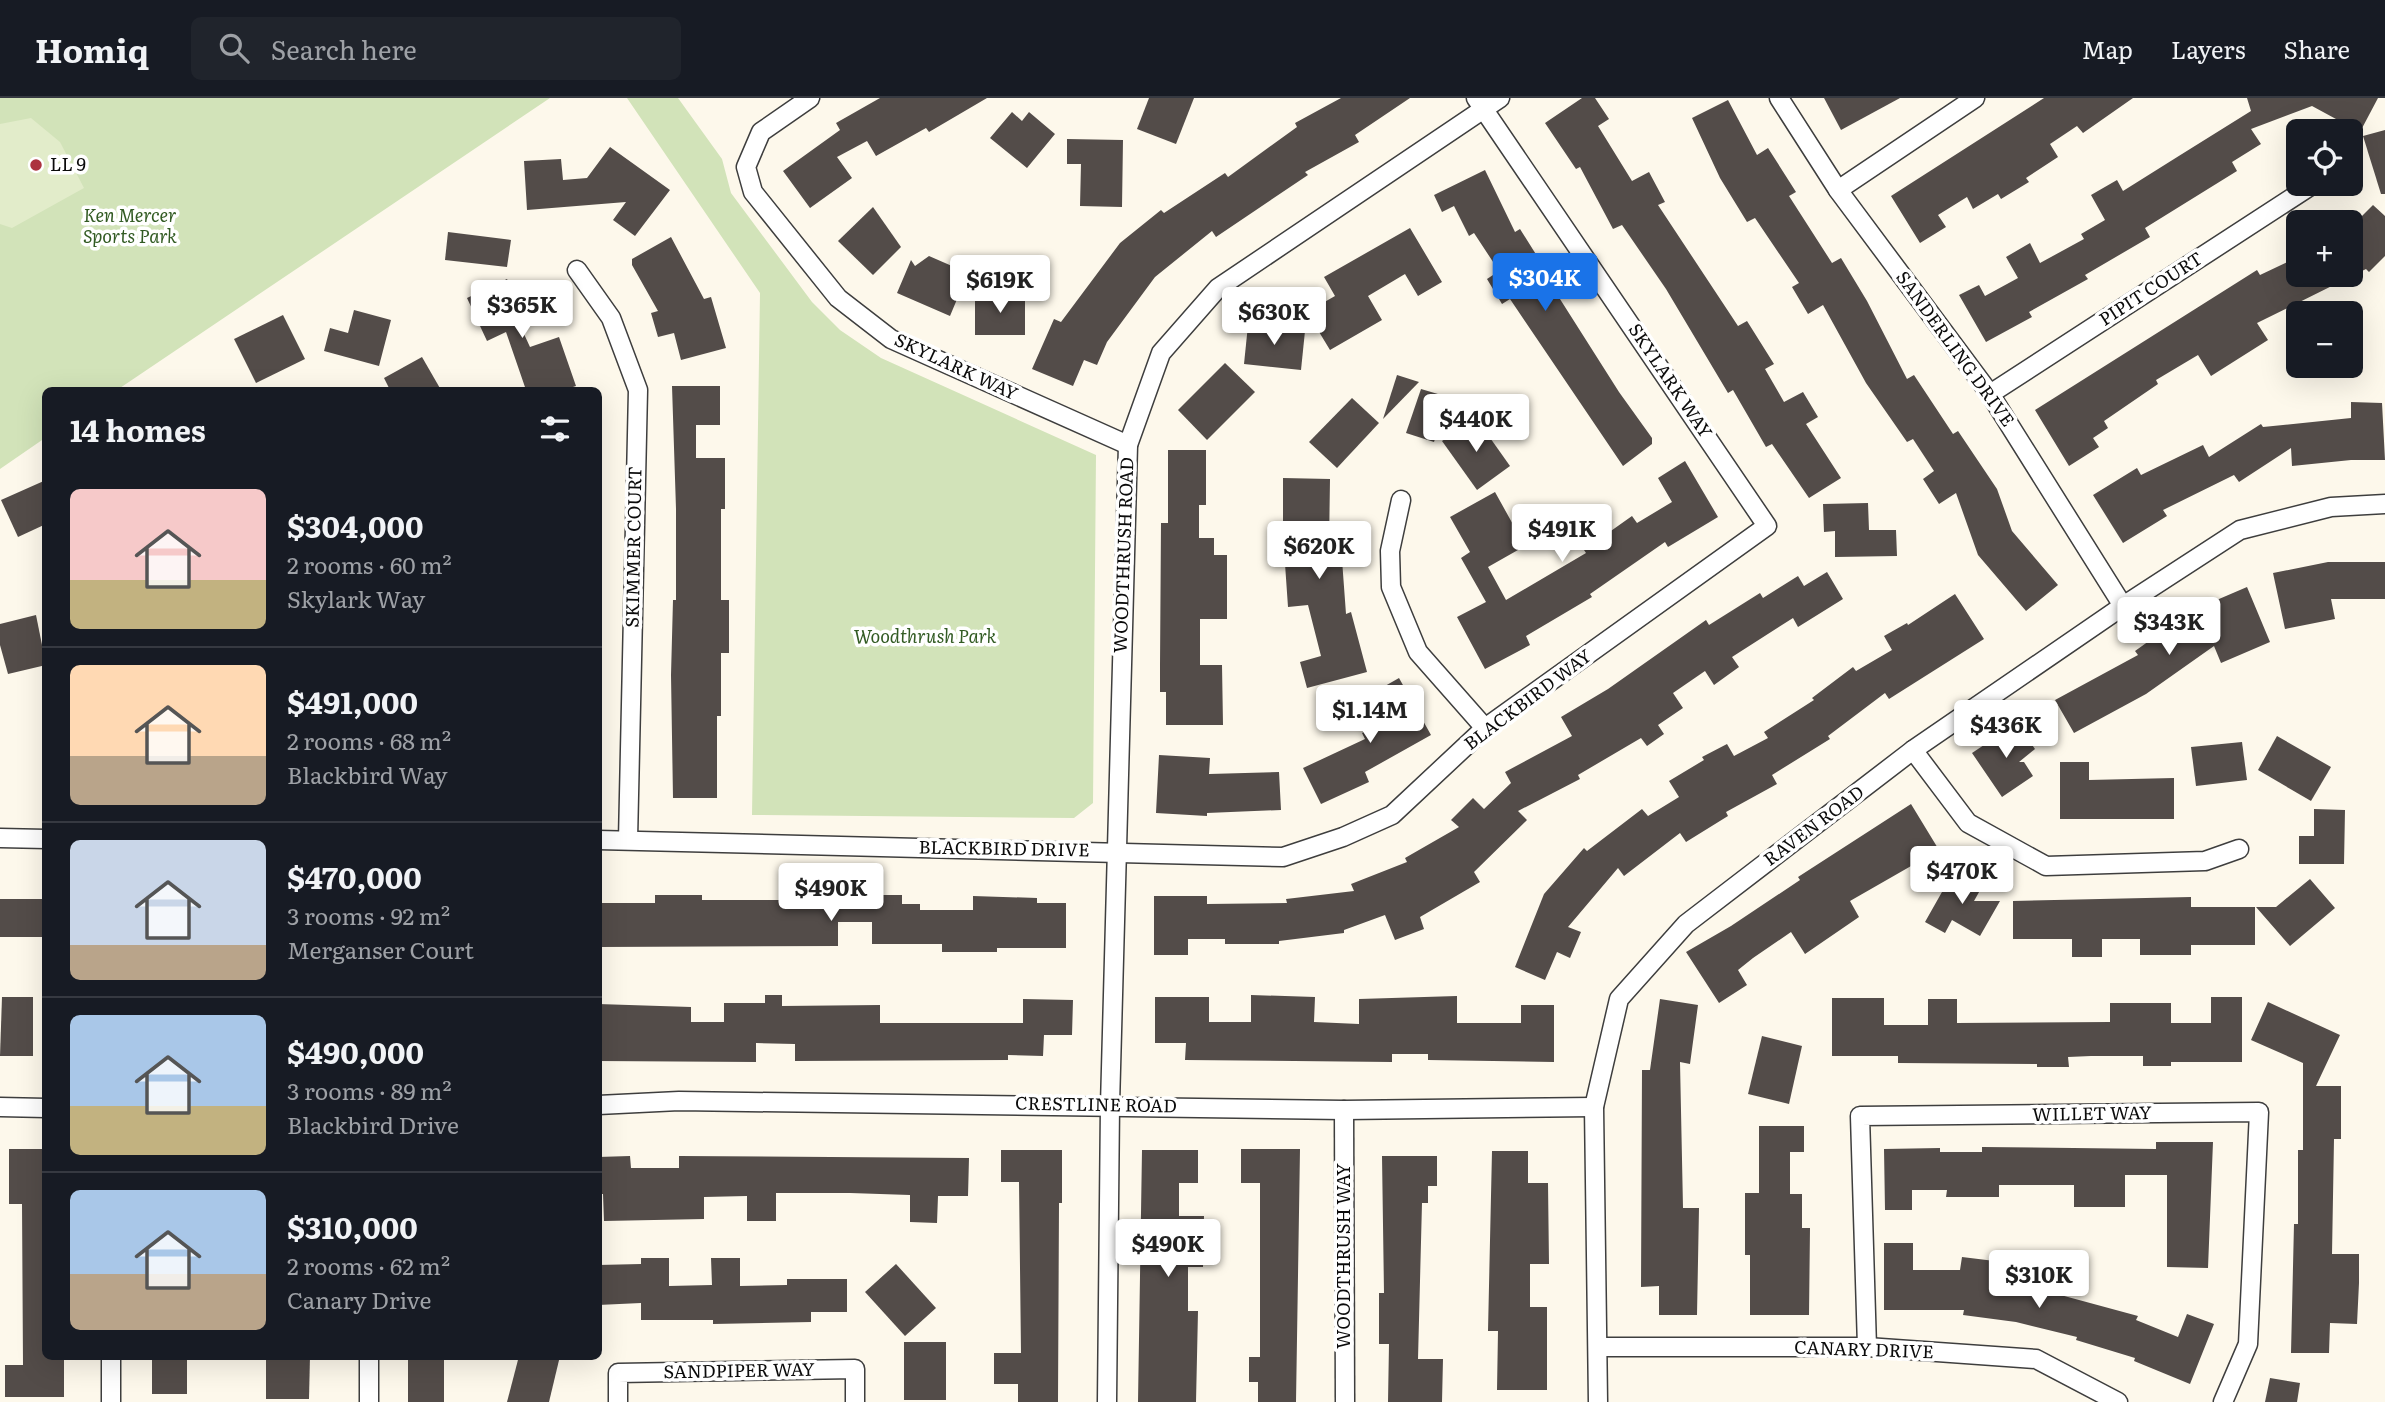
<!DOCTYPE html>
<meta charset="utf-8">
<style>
body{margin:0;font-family:Literata,serif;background:#20242c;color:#f1f3f6;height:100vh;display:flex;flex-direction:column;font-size:26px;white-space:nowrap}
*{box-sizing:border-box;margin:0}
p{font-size:23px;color:#9ea1a6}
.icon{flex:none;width:38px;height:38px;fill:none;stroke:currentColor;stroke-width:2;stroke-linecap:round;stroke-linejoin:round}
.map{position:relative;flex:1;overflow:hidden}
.sheet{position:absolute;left:42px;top:289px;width:560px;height:973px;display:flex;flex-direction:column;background:#171b24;border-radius:10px;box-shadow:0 7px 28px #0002}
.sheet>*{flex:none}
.fabs{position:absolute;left:2286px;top:21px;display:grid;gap:14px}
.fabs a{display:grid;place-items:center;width:77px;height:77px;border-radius:10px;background:#171b24;box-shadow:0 7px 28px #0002;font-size:35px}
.price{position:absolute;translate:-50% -60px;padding:0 16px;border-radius:7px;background:#fff;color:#222;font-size:23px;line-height:46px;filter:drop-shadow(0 2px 4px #0008)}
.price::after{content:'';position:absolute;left:50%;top:42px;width:21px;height:16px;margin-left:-10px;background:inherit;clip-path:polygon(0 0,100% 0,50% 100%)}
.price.active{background:#1a73e8;color:#fff}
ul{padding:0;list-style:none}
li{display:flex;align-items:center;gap:21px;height:175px;padding:0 28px}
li+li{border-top:2px solid #363941}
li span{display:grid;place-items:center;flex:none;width:196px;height:140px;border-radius:10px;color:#555}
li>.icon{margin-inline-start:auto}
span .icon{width:84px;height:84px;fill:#fffc;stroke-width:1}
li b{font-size:30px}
h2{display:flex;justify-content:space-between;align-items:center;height:84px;padding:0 28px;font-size:30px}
header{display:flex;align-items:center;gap:42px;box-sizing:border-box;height:98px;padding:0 35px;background:#171b24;border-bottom:2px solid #363941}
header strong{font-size:33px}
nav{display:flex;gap:38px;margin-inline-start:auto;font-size:24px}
.search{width:490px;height:63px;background:#20242c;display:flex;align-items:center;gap:18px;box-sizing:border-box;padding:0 24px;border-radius:10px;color:#9ea1a6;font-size:26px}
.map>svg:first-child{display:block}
</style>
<header>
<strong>Homiq</strong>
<div class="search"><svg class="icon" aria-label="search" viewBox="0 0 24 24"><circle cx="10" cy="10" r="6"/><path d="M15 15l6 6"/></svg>Search here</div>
<nav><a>Map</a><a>Layers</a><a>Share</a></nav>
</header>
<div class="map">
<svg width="2385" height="1304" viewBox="0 0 2385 1304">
<rect width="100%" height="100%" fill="#fdf8eb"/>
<g fill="#d2e3b9">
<path d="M0,0H550L117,292H46L45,340L0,371Z"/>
<path d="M627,0H678L722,61L731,95L812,204L840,232L881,260L1096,357L1093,705L1074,720L752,717L760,195Z"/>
</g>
<path fill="#e2ecca" d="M31,20L60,44L84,90L12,130L0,126V26Z"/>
<g fill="#534c49">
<path d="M880,0H987L929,34L926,30L876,58L867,43L837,59L852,80L810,110L783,73L840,32L836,25Z"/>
<path d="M1149,0H1194L1176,46L1137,31Z"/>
<path d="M1341,0H1410L1355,37L1359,44L1305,74L1308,77L1216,139L1212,133L1155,179L1107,244L1097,267L1084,262L1073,288L1032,271L1054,221L1061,224L1120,145L1161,112L1164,115L1225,75L1228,79L1297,29L1295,25Z"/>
<path d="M1582,0H1595L1609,21L1598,28L1632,83L1649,74L1665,104L1658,107L1738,228L1747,223L1774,266L1765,271L1784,304L1803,294L1818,319L1806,326L1841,380L1809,400L1772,346L1766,349L1733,292L1728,295L1666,191L1622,127L1613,131L1580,69L1576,71L1545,25Z"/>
<path d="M1824,0H1900L1841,32Z"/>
<path d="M2044,0H2133L2083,35L2077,28L2050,46L2058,59L2026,80L2029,84L2001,101L1998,96L1973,111L1967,99L1938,117L1946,129L1920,145L1891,98Z"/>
<path d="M2247,0H2378L2360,34L2312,8L2251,31L2261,46L2232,64L2237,73L2145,130L2150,139L2085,177L2088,181L2029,214L2032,219L1986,244L1959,197L1979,187L1985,198L2018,180L2006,159L2030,145L2040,165L2084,141L2081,136L2105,122L2091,97L2117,82L2123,93L2182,56L2251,13Z"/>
<path d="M1728,2L1757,57L1768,50L1796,94L1789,98L1832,165L1841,160L1867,203L1907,281L1914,277L1953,336L1958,333L1997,391L2012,433L2058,487L2026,513L1978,457L1956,395L1939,406L1923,381L1934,373L1913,341L1907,344L1866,285L1823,207L1808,216L1792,189L1799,185L1755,120L1747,124L1720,80L1692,20Z"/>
<path d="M1012,14L1022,23L1029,14L1055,36L1027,70L990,40Z"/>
<path d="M2385,32V96H2381L2363,38Z"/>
<path d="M1067,41L1123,42L1122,109L1080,108L1081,66H1067Z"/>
<path d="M610,49L670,92L635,138L613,122L626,104L527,112L524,63L561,61L563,82L587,80Z"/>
<path d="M1485,72L1515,134L1520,131L1549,177L1546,179L1619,294L1652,340V346L1623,368L1510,201L1502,206L1487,181L1499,173L1474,135L1469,138L1454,108L1442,114L1434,97Z"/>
<path d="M2373,107L2385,118V158L2369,174L2366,171L2257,225L2268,242L2211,278L2198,257L2156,282L2158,286L2104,323L2108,330L2093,340L2099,349L2069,368L2035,312L2257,172L2260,177L2298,159V177H2350V130Z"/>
<path d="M873,109L901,149L873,177L838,143Z"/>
<path d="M1410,130L1442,184L1418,198L1405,176L1368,198L1382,222L1330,252L1307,214L1335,198L1324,179Z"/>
<path d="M448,134L511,142L507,169L445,162Z"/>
<path d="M671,139L704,201L711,199L726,250L681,262L674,235L658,239L651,215L658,213L632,167V161Z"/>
<path d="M929,158L968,175L950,218L897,195L911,162L915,168Z"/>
<path d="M507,181L519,207L512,210L530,249L559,239L576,288L564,292H526L506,234L487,243L467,200Z"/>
<rect x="975" y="198" width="50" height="39"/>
<path d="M354,212L391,222L379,268L324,253L330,230L348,235Z"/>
<path d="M283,217L305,261L256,285L234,241Z"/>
<path d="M1248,227L1305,233L1301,272L1244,266Z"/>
<path d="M422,259L441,292H390L384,280Z"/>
<path d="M1225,265L1255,294L1207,342L1178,312Z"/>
<path d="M1397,277L1419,284L1383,321Z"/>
<path d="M672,288H720V327H696V360H725V411H721V502H729V555H721V618H717V700H673L671,577L673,502H676V411Z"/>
<path d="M1421,291L1448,299L1434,344L1406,335Z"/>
<path d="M1352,300L1379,325L1337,370L1309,344Z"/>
<path d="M2351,304L2382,305L2385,362H2351L2292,368L2291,350L2239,384L2234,377L2163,412L2167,418L2123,445L2093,397L2137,370L2141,377L2203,347L2209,359L2261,326L2263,329L2351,320Z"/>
<path d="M1476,320L1510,368L1477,392L1442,343Z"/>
<path d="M1168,352H1206V407H1199V440H1214V457H1227V521H1200V567H1222L1223,627H1166V594H1160V567L1161,425H1168Z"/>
<path d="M1685,363L1718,419L1668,449L1665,444L1590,496L1592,499L1526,538L1530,547L1485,571L1457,519L1486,504L1461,460L1470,454L1450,419L1495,394L1525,448L1488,469L1506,502L1586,455L1584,452L1632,418L1637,425L1672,404L1658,380Z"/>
<path d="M1283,380L1330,381L1329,449L1341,448L1346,516L1351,514L1367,574L1307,590L1300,564L1321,558L1308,507L1288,509L1283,437Z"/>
<path d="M46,382V426L18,439L1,402Z"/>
<path d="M1868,405L1869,432H1896L1897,458L1835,459V433L1824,434L1823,406Z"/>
<path d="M2328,464H2385V501H2331L2335,521L2285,531L2273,475Z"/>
<path d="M1827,474L1843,501L1798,529L1793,520L1732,559L1739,569L1714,587L1705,573L1673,595L1683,610L1658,627L1664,636L1647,648L1641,640L1578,677L1580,681L1518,713L1527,722L1474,774L1480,784L1420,819L1424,831L1395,842L1385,817L1344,832V835L1279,843V846H1225V841H1188V857H1154V798H1207V806L1287,805L1286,801L1354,793L1351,786L1407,764L1405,760L1459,729L1451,722L1473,700L1484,711L1511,685L1505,674L1572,638L1561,619L1608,591L1706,522L1709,527L1760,495L1763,500L1798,478L1804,488Z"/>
<path d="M2247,489L2270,544L2221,565L2214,548L2146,596L2074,635L2055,602L2138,557L2135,553L2191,513Z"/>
<path d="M1955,496L1984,541L1889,601L1885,595L1828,638L1830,641L1772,677L1777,686L1726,714L1728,718L1686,744L1680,735L1624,778L1618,770L1568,829L1581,834L1570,860L1557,854L1545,882L1515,869L1544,796L1584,750L1587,753L1642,711L1648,718L1679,699L1669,683L1704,662L1702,659L1727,646L1734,658L1768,640L1764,634L1814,602L1812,600L1853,569L1856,573L1892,552L1884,538L1907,525L1908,527Z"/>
<path d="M36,517L46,567L8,576L0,547V526Z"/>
<path d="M1399,580L1431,637L1365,674L1369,684L1321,706L1303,670L1365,641L1362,635L1386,622L1371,596Z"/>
<path d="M2017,625L2035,651L2019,664H2024L2033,678L2002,699L1972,655Z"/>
<path d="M2277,638L2331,669L2311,703L2258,672Z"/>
<path d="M2242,644L2247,682L2196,688L2191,649Z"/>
<path d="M1159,657L1210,660L1209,676L1279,674L1281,712L1207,715V718L1156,715Z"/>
<path d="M2060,664H2089V682L2174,680V721H2060Z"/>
<path d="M1911,706L1939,752L1850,803L1859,819L1805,856L1791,834L1753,860L1738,872L1747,887L1719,905L1686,854L1731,828L1800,782L1798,779Z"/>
<path d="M2314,711L2345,712L2344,766H2299V738H2314Z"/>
<path d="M1955,771L1983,787L1974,803H2000L1980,838L1952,822L1945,835L1925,824Z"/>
<path d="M2310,781L2335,810L2290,848L2256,809H2276Z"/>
<path d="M655,797H702V802H796V797H902V806H920V812H973V798L1037,800V805H1066V850H997V854H942V846H872V824H838V848L598,849V805H655Z"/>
<path d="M2191,799V809H2255V847H2191V857H2140V841H2102V859H2072V841H2013V803Z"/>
<rect x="0" y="801" width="46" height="38"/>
<path d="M765,897H782V908L880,907V925H1023V901L1073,902L1072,937H1044L1043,958L1008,957V962L795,963V946L756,945V964L598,963V906L691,909V924H724V905H765Z"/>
<path d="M1251,897L1315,899L1314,924L1359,926V901L1457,898V925H1521V907H1554V964L1428,962V956H1392V964L1185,962L1186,945H1155V899H1209V924H1251Z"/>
<path d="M2,899H33V958H0Z"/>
<path d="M2211,899H2242V964H2171V968H2143V958H2091L2068,959L2069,969H2037V966L1898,965V958H1832V900H1884V927H1928V901H1957V925L2110,924V905H2171V925H2211Z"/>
<path d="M1660,901L1698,907L1690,966L1680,964L1683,1110H1699L1697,1217H1659V1188L1641,1189L1642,972H1650Z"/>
<path d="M2268,904L2340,937L2316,988H2341V1041H2334L2332,1156H2359V1185L2357,1226L2330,1225L2329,1255H2291L2294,1126H2298V1052H2303V965L2251,942Z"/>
<path d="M1762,938L1802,948L1789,1006L1748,996Z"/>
<path d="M1759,1028H1804V1054H1790V1096H1802V1130H1810L1809,1217H1750V1157H1745V1095H1759Z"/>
<path d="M2156,1044H2213L2208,1170L2167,1169V1077H2125V1109H2074V1087H1999V1099H1946L1947,1092H1912V1112H1885L1884,1051L1940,1050V1054H1982V1049L2156,1051Z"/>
<path d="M9,1051H46V1258H64V1299H5V1267H23L22,1106H9Z"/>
<path d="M1241,1051H1300L1296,1304H1258V1284H1249V1259H1260V1085H1241Z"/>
<path d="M1001,1052H1062V1105H1059L1058,1304H1018V1286H994V1255H1021L1019,1084H1001Z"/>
<path d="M1142,1052H1198V1085H1179V1118H1204L1203,1169H1188V1213H1198L1196,1304H1138Z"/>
<path d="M1492,1053H1528V1085H1548L1549,1166H1530V1209H1547V1292H1497L1498,1233H1488Z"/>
<path d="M630,1058L631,1070H679V1058L969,1060L968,1098H938L937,1125L910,1124V1097L850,1095H776V1123H747V1098L704,1099V1121L604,1123L603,1096H598V1059Z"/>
<path d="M1382,1058H1437V1088H1428V1105H1422L1418,1261H1443L1442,1304H1388L1389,1246H1379V1195H1384Z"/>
<path d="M1884,1145H1913V1172H1960L1962,1159L2011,1165L2009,1183L2138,1218L2136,1222L2178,1239L2187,1216L2214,1226L2190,1286L2134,1263L2135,1260L2076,1242L2077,1239L2016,1224L1963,1217L1964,1212H1884Z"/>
<path d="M641,1160H669V1188L712,1187L711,1160H740V1188L787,1187V1181H847V1214H811V1224L713,1226V1222H641V1205L598,1207V1167L641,1166Z"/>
<path d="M896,1166L936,1210L905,1238L865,1194Z"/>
<rect x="904" y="1244" width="42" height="58"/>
<rect x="152" y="1258" width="35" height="38"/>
<path d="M266,1258H310L309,1301H266Z"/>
<path d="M519,1258H560L549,1304H507Z"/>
<rect x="408" y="1260" width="36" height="44"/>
<path d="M2270,1280L2300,1285L2297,1304H2265Z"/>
</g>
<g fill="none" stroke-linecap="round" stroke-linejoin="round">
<g stroke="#3e3e3e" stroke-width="21">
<g id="street">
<path d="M810,0L761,34L746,69L753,94L838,200L891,241L1128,347"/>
<path d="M1779,0L1838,92L1990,296L2123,508"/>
<path d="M1838,92L1975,0"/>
<path d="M577,172L611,220L638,292L628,742"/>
<path d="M1990,296L2312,87"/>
<path d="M1401,402L1390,453L1391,489L1418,554L1485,630"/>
<path d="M1913,652L1968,725L2046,768L2205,763L2239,751"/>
<path d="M0,740L46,741"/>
<path d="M598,742L1283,759L1343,739L1392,717L1485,630L1767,428L1476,0"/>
<path d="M598,1007L679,1003L1344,1012L1594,1009"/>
<path d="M0,1009L46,1010"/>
<path d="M1344,1012L1345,1304"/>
<path d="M1599,1249H1867L2036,1261L2118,1304"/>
<path d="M1867,1249L1860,1018L2259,1014L2248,1246L2223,1304"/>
<path d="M369,1258V1304"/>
<path d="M111,1304V1258"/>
<path d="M618,1304V1275L855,1271V1304"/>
<path d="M1107,1304L1110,1007L1128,347L1161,255L1218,190L1500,0"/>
<path d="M1598,1304L1594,1009L1619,901L1686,826L1913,652L2123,508L2240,432L2331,409L2385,406"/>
</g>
</g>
<use href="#street" stroke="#fff" stroke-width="18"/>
</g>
<circle fill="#ac323f" stroke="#fff" stroke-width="2.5" cx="36" cy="67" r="7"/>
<g text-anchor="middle" stroke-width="7" stroke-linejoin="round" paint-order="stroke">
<g font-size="18" fill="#0b0b0b" stroke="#fff" text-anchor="start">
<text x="50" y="73">LL 9</text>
</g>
<g font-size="18" font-style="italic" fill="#325b23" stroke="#fff">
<text x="130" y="124">Ken Mercer<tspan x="130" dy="21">Sports Park</tspan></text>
<text x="925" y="545">Woodthrush Park</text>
</g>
<g font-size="18" fill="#0b0b0b" stroke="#fff">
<text transform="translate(2151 191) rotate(-33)" y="6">PIPIT COURT</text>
<text transform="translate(1955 251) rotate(54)" y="6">SANDERLING DRIVE</text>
<text transform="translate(956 269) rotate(25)" y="6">SKYLARK WAY</text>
<text transform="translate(1670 283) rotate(56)" y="6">SKYLARK WAY</text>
<text transform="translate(634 449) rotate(-89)" y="6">SKIMMER COURT</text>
<text transform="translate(1124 457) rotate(-88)" y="6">WOODTHRUSH ROAD</text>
<text transform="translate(1528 602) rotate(-37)" y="6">BLACKBIRD WAY</text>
<text transform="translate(1814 728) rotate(-37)" y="6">RAVEN ROAD</text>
<text transform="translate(1004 751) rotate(1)" y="6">BLACKBIRD DRIVE</text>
<text transform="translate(1096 1007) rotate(1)" y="6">CRESTLINE ROAD</text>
<text transform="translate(2092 1016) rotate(-1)" y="6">WILLET WAY</text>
<text transform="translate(1344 1158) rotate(-90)" y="6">WOODTHRUSH WAY</text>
<text transform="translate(1864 1252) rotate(2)" y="6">CANARY DRIVE</text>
<text transform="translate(739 1273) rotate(-1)" y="6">SANDPIPER WAY</text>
</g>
</g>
</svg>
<div class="fabs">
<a><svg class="icon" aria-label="locate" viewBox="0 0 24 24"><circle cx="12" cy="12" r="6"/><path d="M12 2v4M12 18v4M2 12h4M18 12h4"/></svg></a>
<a>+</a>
<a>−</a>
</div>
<b class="price active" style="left:1545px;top:215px">$304K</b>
<b class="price" style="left:1000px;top:217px">$619K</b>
<b class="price" style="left:522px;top:242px">$365K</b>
<b class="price" style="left:1274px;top:249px">$630K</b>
<b class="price" style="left:1476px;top:356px">$440K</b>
<b class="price" style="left:1562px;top:466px">$491K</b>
<b class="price" style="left:1319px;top:483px">$620K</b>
<b class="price" style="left:2169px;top:559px">$343K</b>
<b class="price" style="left:1370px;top:647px">$1.14M</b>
<b class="price" style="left:2006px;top:662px">$436K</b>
<b class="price" style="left:1962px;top:808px">$470K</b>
<b class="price" style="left:831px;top:825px">$490K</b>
<b class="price" style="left:1168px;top:1181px">$490K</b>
<b class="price" style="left:2039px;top:1212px">$310K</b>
<section class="sheet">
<h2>14 homes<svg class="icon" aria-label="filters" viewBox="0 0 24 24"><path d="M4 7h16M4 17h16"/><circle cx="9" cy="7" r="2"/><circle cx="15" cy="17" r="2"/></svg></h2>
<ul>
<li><span style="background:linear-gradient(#f6c9c9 65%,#c2b280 0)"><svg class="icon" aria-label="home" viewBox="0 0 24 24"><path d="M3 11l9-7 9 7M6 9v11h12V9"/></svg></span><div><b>$304,000</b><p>2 rooms · 60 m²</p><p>Skylark Way</p></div></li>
<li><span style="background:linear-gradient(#ffd9b3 65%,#b9a48a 0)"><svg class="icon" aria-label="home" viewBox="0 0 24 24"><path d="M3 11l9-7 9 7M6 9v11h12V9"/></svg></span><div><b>$491,000</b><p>2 rooms · 68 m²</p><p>Blackbird Way</p></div></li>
<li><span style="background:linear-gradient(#c9d6e8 75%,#b9a48a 0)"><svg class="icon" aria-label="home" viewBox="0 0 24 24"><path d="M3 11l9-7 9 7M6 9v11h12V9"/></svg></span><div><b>$470,000</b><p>3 rooms · 92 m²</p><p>Merganser Court</p></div></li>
<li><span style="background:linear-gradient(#a9c7e8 65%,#c2b280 0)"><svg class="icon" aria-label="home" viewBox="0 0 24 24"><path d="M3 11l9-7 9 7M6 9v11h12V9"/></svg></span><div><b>$490,000</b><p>3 rooms · 89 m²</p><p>Blackbird Drive</p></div></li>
<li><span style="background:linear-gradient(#a9c7e8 60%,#b9a48a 0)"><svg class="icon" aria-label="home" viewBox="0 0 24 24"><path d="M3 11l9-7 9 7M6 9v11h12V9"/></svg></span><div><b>$310,000</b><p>2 rooms · 62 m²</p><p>Canary Drive</p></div></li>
</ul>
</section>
</div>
